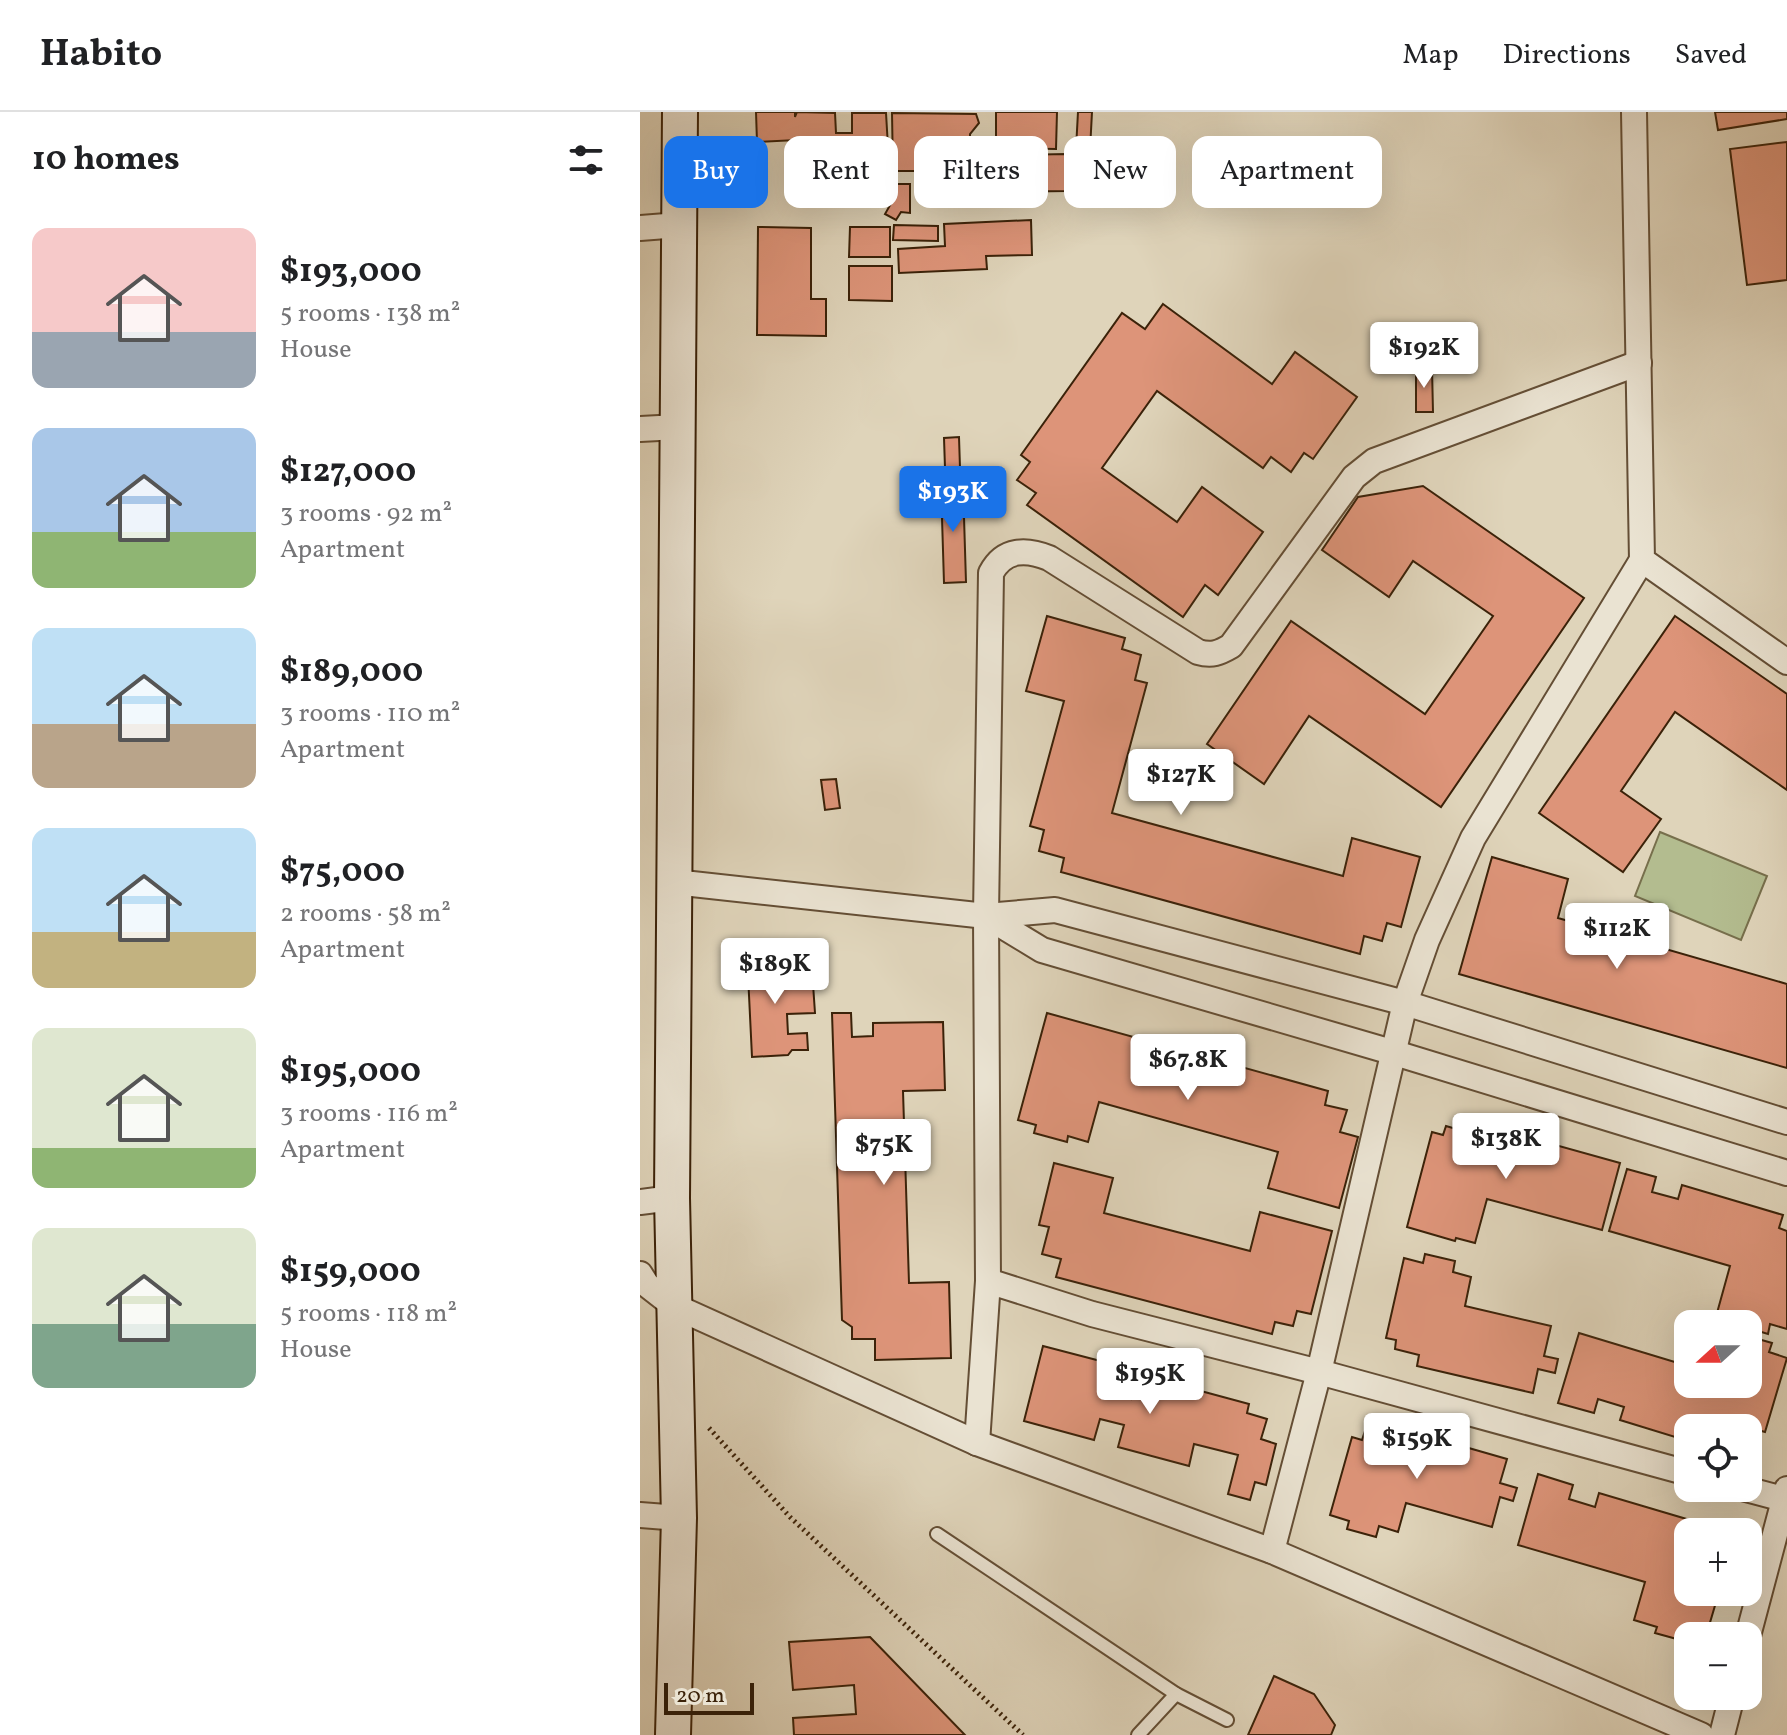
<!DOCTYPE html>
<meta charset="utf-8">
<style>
body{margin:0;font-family:Vollkorn,serif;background:#f6f6f6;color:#202124;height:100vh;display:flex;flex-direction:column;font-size:30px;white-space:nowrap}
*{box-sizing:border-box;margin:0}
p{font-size:26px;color:#757577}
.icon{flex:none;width:44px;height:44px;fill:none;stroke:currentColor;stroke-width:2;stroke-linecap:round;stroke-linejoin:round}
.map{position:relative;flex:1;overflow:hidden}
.side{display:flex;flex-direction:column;background:#fff;width:640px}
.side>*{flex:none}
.guide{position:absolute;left:24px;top:24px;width:760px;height:72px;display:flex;gap:16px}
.needle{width:52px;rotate:249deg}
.fabs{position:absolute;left:1034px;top:1198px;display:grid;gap:16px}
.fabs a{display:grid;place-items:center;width:88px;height:88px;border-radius:16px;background:#fff;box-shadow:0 8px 32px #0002;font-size:40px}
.scale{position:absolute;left:24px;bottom:20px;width:90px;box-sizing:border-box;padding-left:8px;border:4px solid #3b2209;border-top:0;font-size:22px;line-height:28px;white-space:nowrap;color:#3b2209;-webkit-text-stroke:6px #eae3d2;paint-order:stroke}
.price{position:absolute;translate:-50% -68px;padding:0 18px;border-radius:8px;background:#fff;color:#222;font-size:26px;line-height:52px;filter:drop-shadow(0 2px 4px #0008)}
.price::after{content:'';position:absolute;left:50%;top:48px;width:24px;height:18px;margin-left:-12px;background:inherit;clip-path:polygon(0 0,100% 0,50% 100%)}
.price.active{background:#1a73e8;color:#fff}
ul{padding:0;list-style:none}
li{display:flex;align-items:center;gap:24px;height:200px;padding:0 32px}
li span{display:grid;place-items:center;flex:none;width:224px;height:160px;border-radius:16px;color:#555}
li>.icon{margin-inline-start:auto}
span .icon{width:96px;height:96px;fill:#fffc;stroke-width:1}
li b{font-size:34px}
h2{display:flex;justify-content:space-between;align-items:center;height:96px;padding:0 32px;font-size:34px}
.pill{padding:0 28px;border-radius:16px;background:#fff;box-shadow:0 8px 32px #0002;font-size:28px;line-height:72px}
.pill.active{background:#1a73e8;color:#fff}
header{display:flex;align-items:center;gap:48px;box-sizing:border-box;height:112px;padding:0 40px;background:#fff;border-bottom:2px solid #e0e0e0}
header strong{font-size:38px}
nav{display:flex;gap:44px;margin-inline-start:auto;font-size:28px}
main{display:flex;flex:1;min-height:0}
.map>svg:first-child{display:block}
</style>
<header>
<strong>Habito</strong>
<nav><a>Map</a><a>Directions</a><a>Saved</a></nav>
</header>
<main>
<section class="side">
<h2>10 homes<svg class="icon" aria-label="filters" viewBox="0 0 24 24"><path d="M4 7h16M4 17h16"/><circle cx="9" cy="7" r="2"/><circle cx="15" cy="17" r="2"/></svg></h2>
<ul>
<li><span style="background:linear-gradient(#f6c9c9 65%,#9aa5b1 0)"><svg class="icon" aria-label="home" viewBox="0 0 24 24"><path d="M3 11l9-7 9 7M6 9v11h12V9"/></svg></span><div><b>$193,000</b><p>5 rooms · 138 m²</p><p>House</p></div></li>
<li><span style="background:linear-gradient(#a9c7e8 65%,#8fb573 0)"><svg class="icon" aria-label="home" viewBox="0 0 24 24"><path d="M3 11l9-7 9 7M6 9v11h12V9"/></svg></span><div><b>$127,000</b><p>3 rooms · 92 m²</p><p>Apartment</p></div></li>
<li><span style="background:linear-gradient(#bfe0f5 60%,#b9a48a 0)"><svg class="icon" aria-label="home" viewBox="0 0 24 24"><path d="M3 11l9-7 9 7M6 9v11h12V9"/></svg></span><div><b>$189,000</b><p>3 rooms · 110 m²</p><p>Apartment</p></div></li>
<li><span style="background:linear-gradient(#bfe0f5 65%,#c2b280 0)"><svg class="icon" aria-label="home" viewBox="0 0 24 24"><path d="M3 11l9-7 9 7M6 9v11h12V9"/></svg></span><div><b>$75,000</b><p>2 rooms · 58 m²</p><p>Apartment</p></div></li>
<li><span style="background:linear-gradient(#dfe7d0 75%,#8fb573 0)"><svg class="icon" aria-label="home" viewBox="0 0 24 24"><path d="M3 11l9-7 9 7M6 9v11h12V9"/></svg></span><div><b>$195,000</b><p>3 rooms · 116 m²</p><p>Apartment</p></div></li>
<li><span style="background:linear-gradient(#dfe7d0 60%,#7fa58c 0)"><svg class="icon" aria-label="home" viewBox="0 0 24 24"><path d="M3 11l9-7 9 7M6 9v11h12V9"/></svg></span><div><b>$159,000</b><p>5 rooms · 118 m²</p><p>House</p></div></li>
</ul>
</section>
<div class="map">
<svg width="1147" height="1623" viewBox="0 0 1147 1623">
<rect width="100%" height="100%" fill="#dfd4ba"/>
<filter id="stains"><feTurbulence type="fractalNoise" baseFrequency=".0025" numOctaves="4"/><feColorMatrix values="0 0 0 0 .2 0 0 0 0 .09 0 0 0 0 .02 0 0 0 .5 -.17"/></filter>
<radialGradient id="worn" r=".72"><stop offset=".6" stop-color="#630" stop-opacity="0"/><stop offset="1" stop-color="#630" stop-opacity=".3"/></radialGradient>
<path fill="#b3bc8f" stroke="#776f4c" stroke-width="2" d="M1020,720L1127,764L1101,828L995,784Z"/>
<g fill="#dd9479" stroke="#3b2209" stroke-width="2">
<path d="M116,0H155V5L157,0L195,1L196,21H212V1H246L248,35L194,38L183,53L161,52L176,27L117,30Z"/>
<path d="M356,0H417L416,37L356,36Z"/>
<path d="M438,0H452L450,38L436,37Z"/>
<path d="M1075,0H1147V7L1078,18Z"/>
<path d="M252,1L336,2L339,11L330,22V49H319V43L279,42L278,59H253Z"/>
<path d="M1147,30V168L1107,173L1090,37Z"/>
<path d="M221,38H252L251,48H234V60H249L250,87L221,83Z"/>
<path d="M426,42V79L357,80L356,52L375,51V43Z"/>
<path d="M197,45H210V53H218V87H196Z"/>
<path d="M286,50H318V58H305V85H286Z"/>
<path d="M335,58L336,63L347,62V81H336L337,93L320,94L319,59Z"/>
<path d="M253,72H270V101L261,100L256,108L245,102L253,88Z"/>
<path d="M391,108L392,143L346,144L347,157L259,161L258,137L305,134L304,112Z"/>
<path d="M254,113L298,114V129L253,128Z"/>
<path d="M118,115L171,116V187H186V224L117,223Z"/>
<path d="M210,115H250V145H209Z"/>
<path d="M209,154H252V189L209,188Z"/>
<path d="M523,192L632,272L655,240L717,285L673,347L664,341L651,360L631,345L623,356L517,279L462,356L537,410L562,375L623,420L578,483L565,473L543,505L387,393L396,381L377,368L390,350L381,343L482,201L505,217Z"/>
<path d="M776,255L792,256L793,300H776Z"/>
<path d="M319,325L320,356H305L304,326Z"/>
<path d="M301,373H323L326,470L304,471Z"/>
<path d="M783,374L944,486L801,695L669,604L624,672L567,632L651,509L785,602L853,504L773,449L749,485L682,438L718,385Z"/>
<path d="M407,504L485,526L482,537L501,543L495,568L507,571L472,701L703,764L712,726L780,745L761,815L747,811L742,829L724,824L720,842L421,760L424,746L399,739L404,718L390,714L424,589L386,579Z"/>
<path d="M1035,504L1147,582V678L1035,600L981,679L1021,707L983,760L899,701Z"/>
<path d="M196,667L200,696L185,698L181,668Z"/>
<path d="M852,745L928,767L918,806L1147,872V956L819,862Z"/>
<path d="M145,841L147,872H173L175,901L147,902L148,922L167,921L168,938H152L148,943L112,945L107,842Z"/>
<path d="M192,901H211L212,925L233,924V911L303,910L305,978L263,979L269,1171L309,1170L311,1246L235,1248V1227H212V1215L202,1208Z"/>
<path d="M407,901L688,979L685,993L707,998L700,1020L718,1025L699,1096L628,1076L638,1040L459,990L448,1030L428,1024L427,1030L394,1021L396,1013L378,1008Z"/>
<path d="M833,1010L980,1051L962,1118L847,1087L835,1131L816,1126L815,1129L767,1115L792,1020L803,1023L806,1014L830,1021Z"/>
<path d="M414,1051L473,1066L464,1101L610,1139L620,1100L692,1119L671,1202L657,1199L653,1214L635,1210L632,1222L416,1165L421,1147L402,1142L409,1115L399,1113Z"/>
<path d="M987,1057L1016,1065L1012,1080L1038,1087L1042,1073L1143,1103L1139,1116L1147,1119V1217L1130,1212L1128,1222L1108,1216V1212H1098L1099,1207L1077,1201L1090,1154L969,1119Z"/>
<path d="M785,1142L815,1149L813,1160L831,1165L825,1194L911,1214L904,1244L918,1247L915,1261L898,1257L893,1281L777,1254L779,1243L755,1237L756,1228L746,1226L764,1146L783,1151Z"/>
<path d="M939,1221L1048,1254V1272H1108V1224L1132,1231L1129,1240L1147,1246L1125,1320L1111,1316L1108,1326V1316H1048V1329L980,1308L984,1295L958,1287L954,1301L918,1291Z"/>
<path d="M403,1234L472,1252L465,1280L491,1287L498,1262L609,1292L607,1301L627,1307L621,1327L636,1332L626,1373L615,1370L610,1388L588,1382L598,1343L554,1332L549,1354L478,1335L484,1313L460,1307L454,1328L384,1309Z"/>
<path d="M752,1314L867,1347L860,1371L877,1376L873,1389L860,1385L852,1415L766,1391L758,1420L739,1414L736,1425L707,1417L709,1409L690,1403L712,1325L722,1328L725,1319L749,1326Z"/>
<path d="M898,1362L933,1373L929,1387L955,1395L959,1381L1060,1411L1057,1420H1048V1480H1079L1066,1524L1047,1520L1044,1529L1015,1521L1017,1515L994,1508L1005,1470L878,1433Z"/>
<path d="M230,1525L325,1623H154L153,1606L216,1602L214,1573L153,1578L149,1530Z"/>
<path d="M634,1564L674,1582L695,1613L691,1623H608Z"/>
</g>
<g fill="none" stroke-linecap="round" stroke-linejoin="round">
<g stroke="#644e35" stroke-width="16">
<g id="lane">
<path d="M297,1422L536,1582L587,1608"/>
<path d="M498,1623L536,1582"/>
</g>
</g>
<g stroke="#644e35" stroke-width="28">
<g id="street">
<path d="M994,0L1002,448L1147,550"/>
<path d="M0,116L39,113"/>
<path d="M0,317L38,315"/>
<path d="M34,770L346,804L415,798L765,891L1147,1010"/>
<path d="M346,804L402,838L755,941L1147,1061"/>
<path d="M0,1090L32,1086"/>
<path d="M0,1162L7,1173L34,1194L337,1331L632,1439L1061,1623"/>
<path d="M348,1169L346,804L351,461C364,436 387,437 409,446L558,540C572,544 579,541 591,534L714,365L734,349L999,251"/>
<path d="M337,1331L348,1169L452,1202L679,1260L1048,1361"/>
<path d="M1102,1376L1147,1388"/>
<path d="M0,1403L39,1406"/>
<path d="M632,1439L679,1260L765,891L787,828L833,726L1002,448"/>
<path d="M1108,1524L1147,1377"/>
<path d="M1082,1623L1092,1584"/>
</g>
</g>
<g stroke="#3b2209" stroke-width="38">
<path id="secondary" d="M33,1623L39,1406L32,1086L40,0"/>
</g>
<path stroke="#3b2209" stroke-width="5" stroke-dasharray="2 4" stroke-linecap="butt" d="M69,1316L150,1405L383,1623"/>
<use href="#lane" stroke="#eae3d2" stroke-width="12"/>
<use href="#street" stroke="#eae3d2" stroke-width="24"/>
<use href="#secondary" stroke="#eae3d2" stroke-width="34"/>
</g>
<rect width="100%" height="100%" filter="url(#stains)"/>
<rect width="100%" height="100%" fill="url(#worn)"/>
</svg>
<div class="fabs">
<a><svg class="needle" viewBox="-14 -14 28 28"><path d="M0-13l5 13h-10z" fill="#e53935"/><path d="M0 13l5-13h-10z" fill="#757577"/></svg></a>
<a><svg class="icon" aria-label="locate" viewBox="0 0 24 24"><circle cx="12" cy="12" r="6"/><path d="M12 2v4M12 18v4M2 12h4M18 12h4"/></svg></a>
<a>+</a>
<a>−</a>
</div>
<div class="scale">20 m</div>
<b class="price" style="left:784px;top:278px">$192K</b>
<b class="price active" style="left:313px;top:422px">$193K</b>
<b class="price" style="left:541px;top:705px">$127K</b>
<b class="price" style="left:977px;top:859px">$112K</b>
<b class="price" style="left:135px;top:894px">$189K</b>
<b class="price" style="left:548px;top:990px">$67.8K</b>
<b class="price" style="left:866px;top:1069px">$138K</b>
<b class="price" style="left:244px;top:1075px">$75K</b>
<b class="price" style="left:510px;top:1304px">$195K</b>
<b class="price" style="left:777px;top:1369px">$159K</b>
<div class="guide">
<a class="pill active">Buy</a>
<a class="pill">Rent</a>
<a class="pill">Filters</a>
<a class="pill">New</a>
<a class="pill">Apartment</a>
</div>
</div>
</main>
